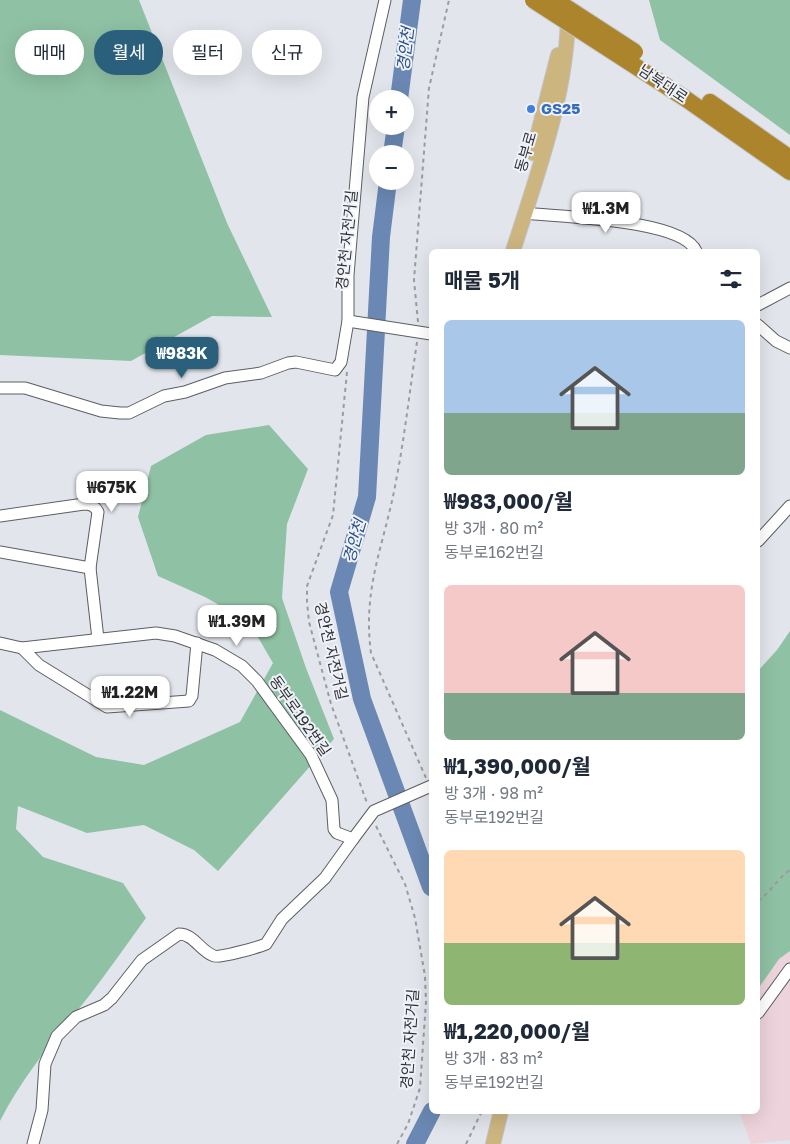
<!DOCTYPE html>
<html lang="ko">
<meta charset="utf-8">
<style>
body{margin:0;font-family:"Golos Text","Noto Sans KR",sans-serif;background:#f2f2f3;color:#1f2937;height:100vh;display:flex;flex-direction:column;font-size:19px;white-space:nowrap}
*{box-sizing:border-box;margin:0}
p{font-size:16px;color:#747a83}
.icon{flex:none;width:28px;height:28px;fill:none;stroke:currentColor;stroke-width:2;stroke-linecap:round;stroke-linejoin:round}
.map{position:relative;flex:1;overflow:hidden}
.sheet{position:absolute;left:429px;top:249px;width:331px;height:865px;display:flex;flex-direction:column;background:#fff;border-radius:8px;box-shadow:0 5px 20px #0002}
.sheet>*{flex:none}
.banner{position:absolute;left:15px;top:30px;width:339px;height:45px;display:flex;gap:10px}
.buttons{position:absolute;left:369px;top:90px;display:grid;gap:10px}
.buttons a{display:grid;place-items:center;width:45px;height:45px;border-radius:50%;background:#fff;box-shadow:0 5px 20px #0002;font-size:25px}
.price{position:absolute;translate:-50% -42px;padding:0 11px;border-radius:10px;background:#fff;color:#222;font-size:16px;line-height:32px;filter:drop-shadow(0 1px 2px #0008)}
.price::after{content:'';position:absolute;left:50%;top:30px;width:15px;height:11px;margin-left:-8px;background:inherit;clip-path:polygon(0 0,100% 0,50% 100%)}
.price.current{background:#2a607b;color:#fff}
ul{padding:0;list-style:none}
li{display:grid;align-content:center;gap:10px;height:265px;padding:0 15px}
li span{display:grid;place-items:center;height:155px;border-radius:8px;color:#555}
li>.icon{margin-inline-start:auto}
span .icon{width:90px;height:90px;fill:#fffc;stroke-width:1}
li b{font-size:21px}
h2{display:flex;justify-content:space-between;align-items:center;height:60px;padding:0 15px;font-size:21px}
.pill{padding:0 18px;border-radius:22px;background:#fff;box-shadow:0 5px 20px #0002;font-size:18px;line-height:45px}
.pill.current{background:#2a607b;color:#fff}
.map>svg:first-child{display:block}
</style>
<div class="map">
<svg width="790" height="1144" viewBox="0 0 790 1144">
<rect width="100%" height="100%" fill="#e2e5eb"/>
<path fill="#edd3db" d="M790,951V1140L751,1144L739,1111H758V989L779,959Z"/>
<g fill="#8fc1a4">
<path d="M0,0H139L227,223L272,317L212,316L131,361L0,355Z"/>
<path d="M649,0H790V135L660,40Z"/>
<path d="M269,425L308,469L287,524L282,598L306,668L334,739L218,871L194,850L144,825L87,833L18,806L16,829L43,857L123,883L146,918C127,944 109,970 89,996C57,1036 24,1074 0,1121V710L96,757L144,765L240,722L273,663L249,622L205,597L158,576L138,517L151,466L206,435Z"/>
<path d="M790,631V951L779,959L758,989V671L777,650Z"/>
</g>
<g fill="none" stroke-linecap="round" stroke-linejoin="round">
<g stroke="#6a88b3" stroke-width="18">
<path d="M399,99L412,0"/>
<path d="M392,154L396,126"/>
<path d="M388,181L381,237L367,497L339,592L362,699L431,887"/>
<path d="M415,1144L432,1111"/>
</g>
<g stroke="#5c5e63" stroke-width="13">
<g id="minor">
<path d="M525,213C559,217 682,219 696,251"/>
<path d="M758,305L790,288"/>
<path d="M348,321L431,334"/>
<path d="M758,325L776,341L790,348"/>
<path d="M0,388H25L101,411L120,413H129L164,396L185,392L225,378L261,373L288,363L296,362L335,370L341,362L348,321V275L363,97L385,0"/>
<path d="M0,516L84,504C91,504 95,506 98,512L90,568L98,639"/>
<path d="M758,541L790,506"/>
<path d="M0,552L90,568"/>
<path d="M0,643L22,648L156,633L175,636L215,650L242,666L257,681L311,755L332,800L334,829L337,833L353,839L374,811L431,786"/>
<path d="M22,648L39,665L107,707L189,701L192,696L197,643"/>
<path d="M758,1013L790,969"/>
<path d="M33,1144L42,1110L45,1064L57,1036L76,1017L104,1005L112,998L142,960L179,934C194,934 200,951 214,956C220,958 259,947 266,944L282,919L325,878L353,839"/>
</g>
</g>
<g stroke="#c2c2c3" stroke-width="16">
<g id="major">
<path d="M533,153L558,55"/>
<path d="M513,251C537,175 567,95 568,15"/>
<path d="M493,1144L501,1111"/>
</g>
</g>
<g stroke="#c2c2c3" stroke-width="18">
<g id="highway">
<path d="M686,99L790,172"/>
<path d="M710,102L790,158"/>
</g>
</g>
<g stroke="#9a9ca1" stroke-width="2" stroke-dasharray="4 4" stroke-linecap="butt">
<path d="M418,322L414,280L429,88L449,0"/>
<path d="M417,342C410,388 405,435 396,481C385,543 362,587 371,653L426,778"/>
<path d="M347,372L333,515L307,586V602L309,622L331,704L367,803"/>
<path d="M376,826L405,884L415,918L425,976L426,1002L420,1088L408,1124L397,1144"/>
<path d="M758,901C770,893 777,879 790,870"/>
<path d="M466,1144L482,1111"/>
</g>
<use href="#minor" stroke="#fff" stroke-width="11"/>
<use href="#major" stroke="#cdb580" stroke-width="14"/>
<use href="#highway" stroke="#ac842b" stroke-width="16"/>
<g stroke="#c2c2c3" stroke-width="18" stroke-linecap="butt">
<g id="highway-bridge">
<path d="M533,0L686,99"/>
<path d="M555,0L635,52"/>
</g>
</g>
<use href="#highway-bridge" stroke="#ac842b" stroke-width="16"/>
</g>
<circle fill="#3f7fe0" stroke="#eff2f8" stroke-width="2" cx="531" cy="109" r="5"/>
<g text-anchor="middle" stroke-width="4" stroke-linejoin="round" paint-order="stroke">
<g font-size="15" fill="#333336" stroke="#eff2f8">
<text transform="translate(663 84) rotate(34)" y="5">남북대로</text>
<text transform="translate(526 152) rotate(-74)" y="5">동부로</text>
<text transform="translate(347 240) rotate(-84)" y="5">경안천 자전거길</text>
<text transform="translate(331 651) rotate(77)" y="5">경안천 자전거길</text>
<text transform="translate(300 716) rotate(55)" y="5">동부로192번길</text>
<text transform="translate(410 1039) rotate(-86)" y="5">경안천 자전거길</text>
</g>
<g font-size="15" font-weight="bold" fill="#366cbe" stroke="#eff2f8" text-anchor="start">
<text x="541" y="114">GS25</text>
</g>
<g font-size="16" font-style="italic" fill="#274f87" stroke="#eff2f8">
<text transform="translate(405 49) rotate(-83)" y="6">경안천</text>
<text transform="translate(354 541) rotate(-74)" y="6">경안천</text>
</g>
</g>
</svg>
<div class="buttons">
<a>+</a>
<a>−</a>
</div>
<b class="price" style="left:606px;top:234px">₩1.3M</b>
<b class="price current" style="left:182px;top:379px">₩983K</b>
<b class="price" style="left:112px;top:513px">₩675K</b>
<b class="price" style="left:237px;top:647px">₩1.39M</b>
<b class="price" style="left:130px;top:718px">₩1.22M</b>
<div class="banner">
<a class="pill">매매</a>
<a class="pill current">월세</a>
<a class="pill">필터</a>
<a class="pill">신규</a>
</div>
<section class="sheet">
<h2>매물 5개<svg class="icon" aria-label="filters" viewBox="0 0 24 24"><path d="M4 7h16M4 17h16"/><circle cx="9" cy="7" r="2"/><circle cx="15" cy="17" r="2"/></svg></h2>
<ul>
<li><span style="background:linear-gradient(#a9c7e8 60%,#7fa58c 0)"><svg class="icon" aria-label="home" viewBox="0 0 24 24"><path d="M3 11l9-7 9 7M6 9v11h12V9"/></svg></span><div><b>₩983,000/월</b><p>방 3개 · 80 m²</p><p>동부로162번길</p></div></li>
<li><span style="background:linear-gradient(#f6c9c9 70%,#7fa58c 0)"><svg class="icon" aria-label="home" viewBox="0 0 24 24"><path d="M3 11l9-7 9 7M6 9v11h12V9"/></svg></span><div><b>₩1,390,000/월</b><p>방 3개 · 98 m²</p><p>동부로192번길</p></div></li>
<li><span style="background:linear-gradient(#ffd9b3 60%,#8fb573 0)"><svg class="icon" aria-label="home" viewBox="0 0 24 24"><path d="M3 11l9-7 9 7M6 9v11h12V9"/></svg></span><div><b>₩1,220,000/월</b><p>방 3개 · 83 m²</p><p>동부로192번길</p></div></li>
</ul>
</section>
</div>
